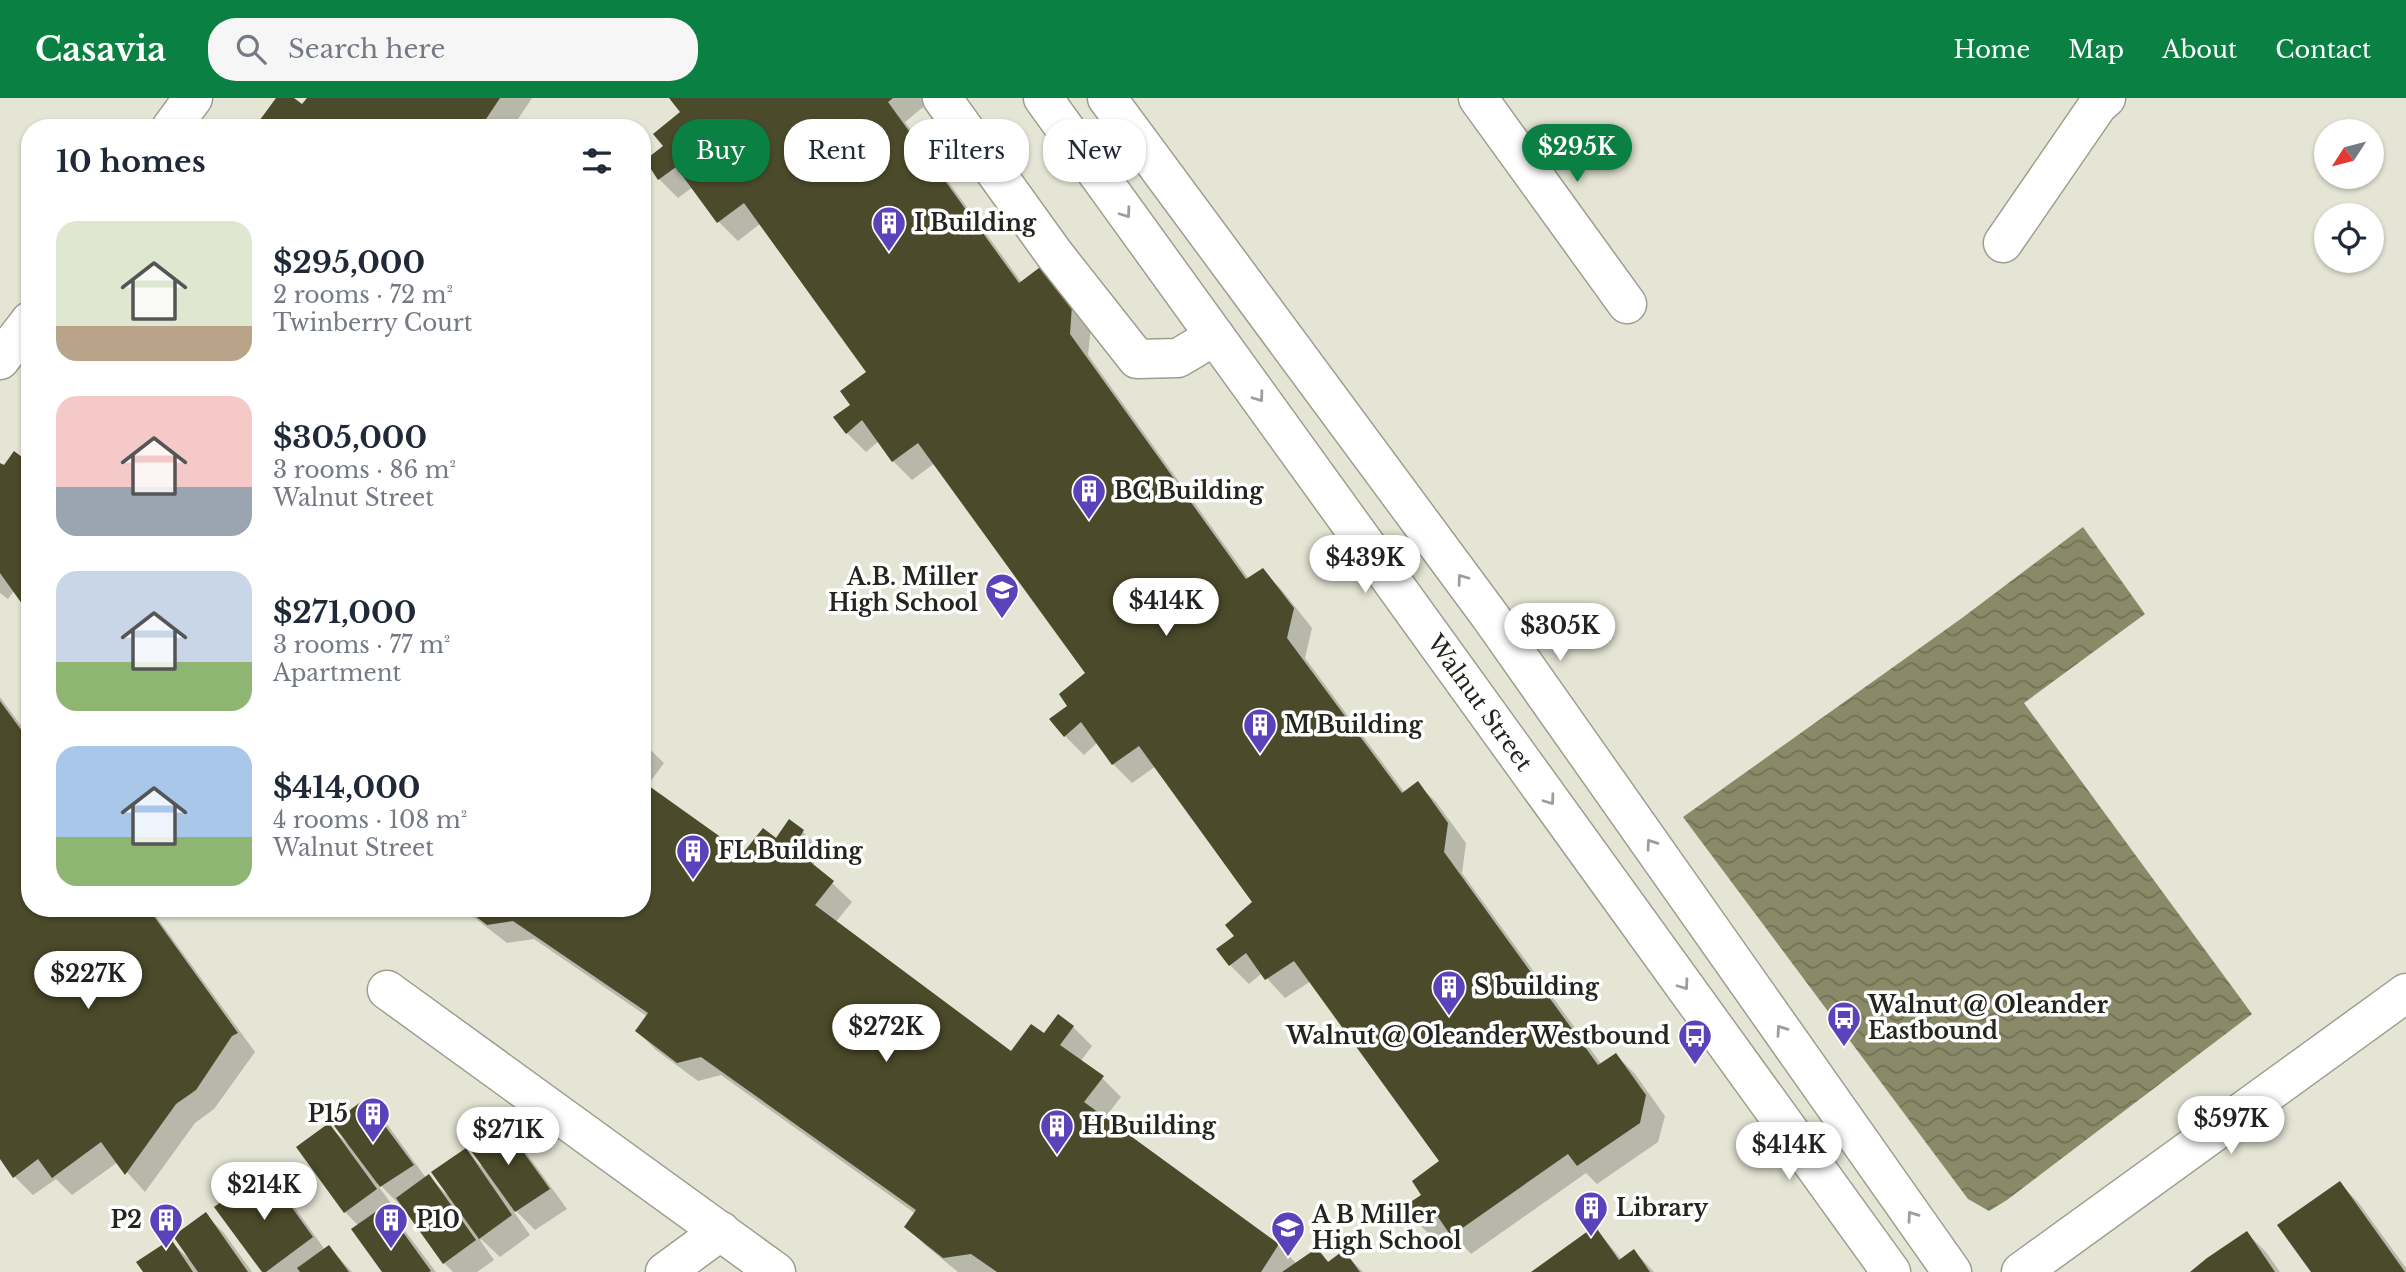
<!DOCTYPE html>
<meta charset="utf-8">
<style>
body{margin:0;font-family:"Libre Baskerville",serif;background:#f6f6f7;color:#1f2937;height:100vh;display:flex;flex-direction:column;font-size:26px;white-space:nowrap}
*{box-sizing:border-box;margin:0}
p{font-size:23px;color:#747a83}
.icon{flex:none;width:38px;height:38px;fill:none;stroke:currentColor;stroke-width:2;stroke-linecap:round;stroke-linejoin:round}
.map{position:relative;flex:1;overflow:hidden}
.details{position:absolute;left:21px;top:21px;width:630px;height:798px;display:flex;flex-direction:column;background:#fff;border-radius:28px;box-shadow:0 2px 5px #0004}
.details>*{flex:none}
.banner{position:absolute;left:672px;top:21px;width:665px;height:63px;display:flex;gap:14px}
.needle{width:46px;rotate:234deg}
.tools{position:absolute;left:2314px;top:21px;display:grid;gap:14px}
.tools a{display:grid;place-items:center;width:70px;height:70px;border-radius:50%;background:#fff;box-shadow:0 2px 5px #0004;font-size:35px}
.price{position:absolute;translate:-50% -60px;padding:0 16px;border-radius:24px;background:#fff;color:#222;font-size:23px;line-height:46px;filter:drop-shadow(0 2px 4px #0008)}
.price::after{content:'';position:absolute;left:50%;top:42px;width:21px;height:16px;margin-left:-10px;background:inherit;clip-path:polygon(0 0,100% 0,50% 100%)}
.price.active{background:#0b8043;color:#fff}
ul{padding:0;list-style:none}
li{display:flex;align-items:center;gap:21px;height:175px;padding:0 35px}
li span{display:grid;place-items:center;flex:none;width:196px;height:140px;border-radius:21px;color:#555}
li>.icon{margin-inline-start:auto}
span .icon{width:84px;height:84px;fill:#fffc;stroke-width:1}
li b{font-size:30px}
h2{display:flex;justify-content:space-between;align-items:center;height:84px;padding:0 35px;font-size:30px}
.pill{padding:0 24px;border-radius:28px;background:#fff;box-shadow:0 2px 5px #0004;font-size:24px;line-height:63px}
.pill.active{background:#0b8043;color:#fff}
header{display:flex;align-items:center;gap:42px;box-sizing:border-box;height:98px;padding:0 35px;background:#0b8043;color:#fff}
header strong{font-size:33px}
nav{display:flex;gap:38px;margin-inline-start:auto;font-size:24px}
.search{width:490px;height:63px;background:#f6f6f7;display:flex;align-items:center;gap:18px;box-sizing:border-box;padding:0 24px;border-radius:28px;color:#747a83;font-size:26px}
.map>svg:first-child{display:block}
</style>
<header>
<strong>Casavia</strong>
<div class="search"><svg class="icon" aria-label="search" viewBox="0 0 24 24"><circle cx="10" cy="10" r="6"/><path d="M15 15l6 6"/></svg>Search here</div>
<nav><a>Home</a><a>Map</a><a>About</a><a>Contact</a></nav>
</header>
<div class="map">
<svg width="2406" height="1174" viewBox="0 0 2406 1174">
<defs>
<pattern id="water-waves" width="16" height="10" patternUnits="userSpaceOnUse" patternTransform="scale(1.75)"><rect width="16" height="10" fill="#8b8a68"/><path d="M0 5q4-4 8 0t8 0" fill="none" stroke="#717155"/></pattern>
</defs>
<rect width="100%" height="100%" fill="#e5e5d5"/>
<path fill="url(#water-waves)" d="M2083,429L2145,516L2024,605L2252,916L2007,1102L1989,1113L1968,1101L1683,719L1962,520Z"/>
<g fill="#0003">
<path d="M278,0H292L303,8L309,0H532L512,30H256Z"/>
<path d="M671,0H924L928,5L905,24L1022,185L1043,169L1091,227L1088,257L1249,481L1262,472L1281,491L1312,530L1305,560L1405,695L1417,685L1436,704L1466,745L1462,775L1602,967L1616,957L1635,976L1665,1018L1658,1044L1597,1086L1586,1075L1471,1156L1450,1133L1435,1142L1416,1123L1405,1110L1423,1097L1442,1063L1311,883L1285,900L1262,875L1249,886L1230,867L1236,839L1254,805L1156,668L1132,685L1113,666L1098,644L1084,657L1065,638L1070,608L1088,575L935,365L912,382L893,363L879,343L866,354L847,335L852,307L868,274L761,125L738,143L719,124L693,89L678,100L659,81L666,49L682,15Z"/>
<path d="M0,367L14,493L8,501L0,495Z"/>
<path d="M0,599L30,640V810H150L255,954L214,1011L195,1025L145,1094L118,1064L72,1097L56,1081L33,1097L14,1078L0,1058Z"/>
<path d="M642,644L664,665L647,688L743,758L776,742L803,734L822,753L813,767L852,804L835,825L1012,955L1045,937L1073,929L1092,948L1080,964L1102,980L1121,999L1104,1021L1278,1147L1297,1166L1317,1153L1330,1165L1344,1155L1363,1174H958L925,1147L906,1128L916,1116L721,977L698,983L656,952L637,933L648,919L534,841L507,845L462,810H642Z"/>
<path d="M365,1003L384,1022L426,1080L428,1078L447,1097L466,1052L481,1068L501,1026L519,1045L567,1111L535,1132L515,1112L514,1114L530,1137L500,1159L481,1141L480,1142L494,1162L477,1174H453L444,1165L402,1106L400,1107L378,1085L377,1086L395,1111L389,1115L402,1129L436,1174H384L359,1128L345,1114L299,1050L329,1028L347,1045Z"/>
<path d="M264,1075L283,1093L325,1152L329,1149L352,1174H265Z"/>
<path d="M2339,1085L2358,1104L2406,1170V1174H2313Z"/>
<path d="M205,1116L224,1135L252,1174H145L170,1143L189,1161L191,1160Z"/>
<path d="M1595,1130L1622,1162L1634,1153L1654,1174H1534Z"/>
<path d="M2247,1135L2266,1154L2280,1174H2193Z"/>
</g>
<g fill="#4b4a2a">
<path d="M276,0H294L302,6L307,0H500L480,30H254Z"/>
<path d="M669,0H893L888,4L1019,185L1043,167L1072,207L1070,236L1246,481L1263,470L1294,510L1287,540L1402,695L1418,683L1448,725L1444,754L1598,967L1616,955L1646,997L1640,1025L1577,1068L1568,1056L1451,1138L1434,1113L1414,1124L1403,1109L1421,1097L1412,1083L1439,1063L1294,863L1265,882L1246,855L1229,868L1216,851L1234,838L1225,827L1252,804L1139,648L1112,667L1081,624L1064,639L1049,621L1067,608L1059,596L1085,575L918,345L892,364L862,322L846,336L833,319L850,307L840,293L866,274L744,105L717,125L676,69L658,82L645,62L663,48L653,36L680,14Z"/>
<path d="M14,353L30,365V517L0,475V365L4,367Z"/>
<path d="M0,603L30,644V730L23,739L30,748V810H148L238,935L232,938L196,992L176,1006L125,1077L101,1044L52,1080L38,1061L13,1080L0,1061Z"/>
<path d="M642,683L743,755L763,730L776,740L789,721L804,732L793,750L834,783L815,807L1011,953L1031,926L1044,935L1058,916L1074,928L1060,947L1104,978L1084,1004L1279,1146L1261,1174H997L971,1156L943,1160L904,1129L916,1112L701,959L677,965L635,933L648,915L513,823L487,827L465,810H642Z"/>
<path d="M365,1001L414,1067L380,1089L332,1025Z"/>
<path d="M501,1023L550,1091L515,1114L467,1047Z"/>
<path d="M329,1025L377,1091L344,1115L296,1049Z"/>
<path d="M466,1050L512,1117L479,1141L431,1074Z"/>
<path d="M265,1072L313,1139L266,1174H262L214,1109Z"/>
<path d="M429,1076L476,1142L443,1166L396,1100Z"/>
<path d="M2340,1083L2405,1174H2311L2277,1127Z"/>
<path d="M384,1108L431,1173L429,1174H382L351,1131Z"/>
<path d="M206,1114L248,1174H198L173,1138Z"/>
<path d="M1595,1128L1619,1162L1634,1151L1650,1174H1531Z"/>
<path d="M2247,1133L2275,1174H2190L2207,1160Z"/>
<path d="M171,1141L193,1174H143L136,1164Z"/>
<path d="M329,1147L349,1174H300L297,1170Z"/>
<path d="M1317,1150L1328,1164L1344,1152L1360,1174H1282Z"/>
</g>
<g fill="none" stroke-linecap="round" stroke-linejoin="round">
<g stroke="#9e9e8e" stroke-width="41">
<g id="minor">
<path d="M942,0L1055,157L1137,261L1178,260L1215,238"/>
<path id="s1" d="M1043,0L1891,1174"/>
<path d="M1107,0L1490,518L1952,1174"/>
<path d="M1478,0L1627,206"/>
<path d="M171,30L193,0"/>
<path d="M2003,145L2098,7L2106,0"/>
<path d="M0,262L30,223"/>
<path d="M387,892L776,1174"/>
<path d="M665,1174L721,1133"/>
<path d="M2021,1174L2406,895"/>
</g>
</g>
<use href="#minor" stroke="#fff" stroke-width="38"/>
</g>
<defs><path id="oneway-chevron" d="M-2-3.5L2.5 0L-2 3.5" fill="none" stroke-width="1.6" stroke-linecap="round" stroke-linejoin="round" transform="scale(1.75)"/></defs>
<g stroke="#9d9d9a">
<use href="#oneway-chevron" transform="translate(1126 115) rotate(54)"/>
<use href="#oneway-chevron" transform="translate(1259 299) rotate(54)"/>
<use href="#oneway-chevron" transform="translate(1462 481) rotate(-126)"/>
<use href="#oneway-chevron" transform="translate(1550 702) rotate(54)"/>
<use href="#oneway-chevron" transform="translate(1651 746) rotate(-125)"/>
<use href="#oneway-chevron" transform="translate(1684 887) rotate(54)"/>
<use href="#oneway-chevron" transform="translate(1781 932) rotate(-125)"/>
<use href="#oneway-chevron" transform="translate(1912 1118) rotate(-125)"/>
</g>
<defs>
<g id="building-pin" transform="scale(1.75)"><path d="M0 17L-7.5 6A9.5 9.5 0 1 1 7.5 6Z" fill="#5a42ba" stroke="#fff"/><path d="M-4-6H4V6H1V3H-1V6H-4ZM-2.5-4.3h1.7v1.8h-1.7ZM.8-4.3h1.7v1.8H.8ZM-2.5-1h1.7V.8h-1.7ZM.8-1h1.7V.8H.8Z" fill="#fff"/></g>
<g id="school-pin" transform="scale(1.75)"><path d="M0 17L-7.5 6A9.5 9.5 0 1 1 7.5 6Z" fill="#5a42ba" stroke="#fff"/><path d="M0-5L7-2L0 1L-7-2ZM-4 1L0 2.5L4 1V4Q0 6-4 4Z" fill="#fff"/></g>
<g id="bus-pin" transform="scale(1.75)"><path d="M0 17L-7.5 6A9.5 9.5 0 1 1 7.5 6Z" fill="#5a42ba" stroke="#fff"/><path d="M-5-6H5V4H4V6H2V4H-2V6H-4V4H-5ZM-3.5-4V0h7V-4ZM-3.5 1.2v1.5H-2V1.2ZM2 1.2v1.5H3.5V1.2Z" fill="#fff"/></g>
</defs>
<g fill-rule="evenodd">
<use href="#building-pin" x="889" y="125"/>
<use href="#building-pin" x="1089" y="393"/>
<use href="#school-pin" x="1002" y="492"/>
<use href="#building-pin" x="1260" y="627"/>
<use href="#building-pin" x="693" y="753"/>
<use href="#building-pin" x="1449" y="889"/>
<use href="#bus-pin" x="1844" y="920"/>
<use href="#bus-pin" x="1695" y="938"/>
<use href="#building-pin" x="373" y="1016"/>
<use href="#building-pin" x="1057" y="1028"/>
<use href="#building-pin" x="1591" y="1110"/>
<use href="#building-pin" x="166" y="1122"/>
<use href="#building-pin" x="391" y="1122"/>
<use href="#school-pin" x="1288" y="1130"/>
</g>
<g text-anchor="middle" stroke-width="7" stroke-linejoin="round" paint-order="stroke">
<g font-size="23" font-weight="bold" fill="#25251f" stroke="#fff" text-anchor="start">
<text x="914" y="133">I Building</text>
<text x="1114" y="401">BC Building</text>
<text x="978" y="487" text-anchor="end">A.B. Miller<tspan x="978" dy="26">High School</tspan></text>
<text x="1284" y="635">M Building</text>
<text x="718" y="761">FL Building</text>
<text x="1474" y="897">S building</text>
<text x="1868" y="915">Walnut @ Oleander<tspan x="1868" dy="26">Eastbound</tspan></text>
<text x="1670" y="946" text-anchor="end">Walnut @ Oleander Westbound</text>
<text x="348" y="1024" text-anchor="end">P15</text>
<text x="1082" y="1036">H Building</text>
<text x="1616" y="1118">Library</text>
<text x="1312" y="1125">A B Miller<tspan x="1312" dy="26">High School</tspan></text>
<text x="142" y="1130" text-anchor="end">P2</text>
<text x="416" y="1130">P10</text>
</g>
<g font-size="23" fill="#25251f" stroke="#fff">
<text dy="8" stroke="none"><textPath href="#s1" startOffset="746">Walnut Street</textPath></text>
</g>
</g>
</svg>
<div class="tools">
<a><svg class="needle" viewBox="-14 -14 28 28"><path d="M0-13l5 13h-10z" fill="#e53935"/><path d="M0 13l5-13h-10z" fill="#747a83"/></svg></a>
<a><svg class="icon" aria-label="locate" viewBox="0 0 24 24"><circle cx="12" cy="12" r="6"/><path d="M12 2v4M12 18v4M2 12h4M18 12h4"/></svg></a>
</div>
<b class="price active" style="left:1577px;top:86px">$295K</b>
<b class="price" style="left:1365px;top:497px">$439K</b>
<b class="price" style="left:1166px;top:540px">$414K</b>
<b class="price" style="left:1560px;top:565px">$305K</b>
<b class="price" style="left:88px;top:913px">$227K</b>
<b class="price" style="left:886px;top:966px">$272K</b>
<b class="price" style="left:2231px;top:1058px">$597K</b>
<b class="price" style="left:508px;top:1069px">$271K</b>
<b class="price" style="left:1789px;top:1084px">$414K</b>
<b class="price" style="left:264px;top:1124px">$214K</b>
<div class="banner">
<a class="pill active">Buy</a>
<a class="pill">Rent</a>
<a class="pill">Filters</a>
<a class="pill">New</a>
</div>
<section class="details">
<h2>10 homes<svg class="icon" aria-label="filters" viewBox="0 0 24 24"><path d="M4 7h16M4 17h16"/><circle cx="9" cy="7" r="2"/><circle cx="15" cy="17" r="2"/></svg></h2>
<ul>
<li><span style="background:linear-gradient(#dfe7d0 75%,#b9a48a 0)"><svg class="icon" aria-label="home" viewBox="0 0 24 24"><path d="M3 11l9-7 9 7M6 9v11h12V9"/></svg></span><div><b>$295,000</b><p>2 rooms · 72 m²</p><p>Twinberry Court</p></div></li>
<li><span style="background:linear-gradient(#f6c9c9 65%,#9aa5b1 0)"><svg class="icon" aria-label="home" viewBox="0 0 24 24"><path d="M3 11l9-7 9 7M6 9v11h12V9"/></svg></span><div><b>$305,000</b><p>3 rooms · 86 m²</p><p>Walnut Street</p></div></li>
<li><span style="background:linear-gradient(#c9d6e8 65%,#8fb573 0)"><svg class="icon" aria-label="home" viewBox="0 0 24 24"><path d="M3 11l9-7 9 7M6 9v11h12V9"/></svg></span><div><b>$271,000</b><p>3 rooms · 77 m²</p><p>Apartment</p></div></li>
<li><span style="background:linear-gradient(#a9c7e8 65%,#8fb573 0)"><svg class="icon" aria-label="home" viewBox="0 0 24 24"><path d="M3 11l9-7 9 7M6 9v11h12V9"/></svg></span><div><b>$414,000</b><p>4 rooms · 108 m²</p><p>Walnut Street</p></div></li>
</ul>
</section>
</div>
